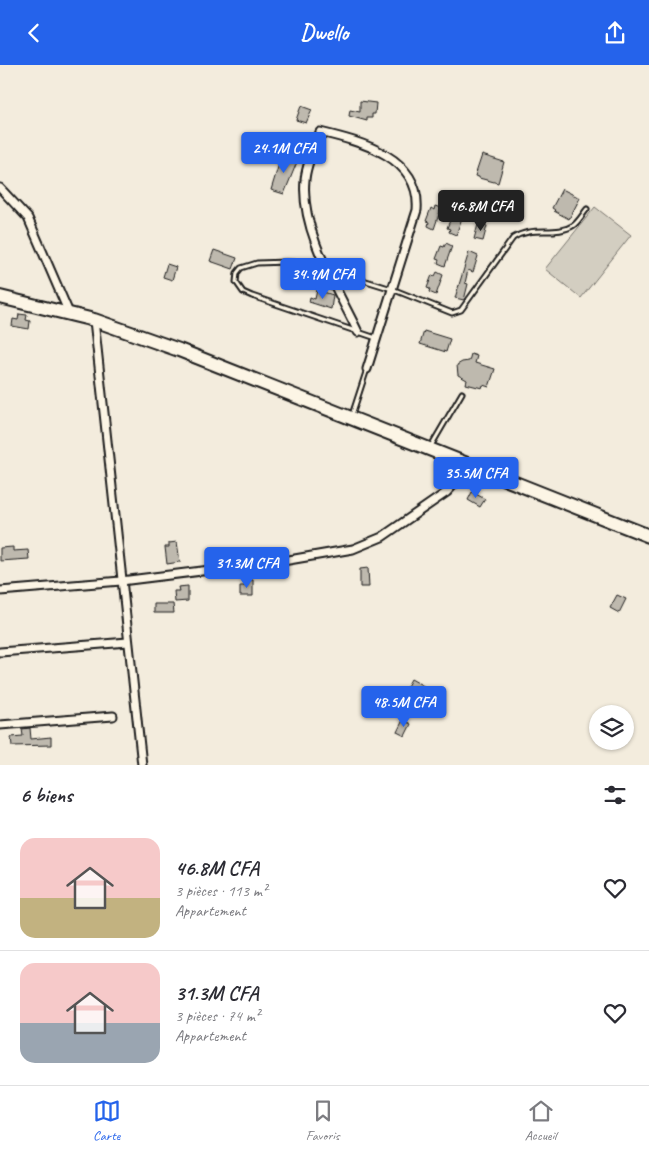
<!DOCTYPE html>
<html lang="fr">
<meta charset="utf-8">
<style>
body{margin:0;font-family:Caveat,sans-serif;background:#f2f2f3;color:#2b2b33;height:100vh;display:flex;flex-direction:column;font-size:19px;white-space:nowrap}
*{box-sizing:border-box;margin:0}
p{font-size:16px;color:#7c7c81}
.icon{flex:none;width:28px;height:28px;fill:none;stroke:currentColor;stroke-width:2;stroke-linecap:round;stroke-linejoin:round}
.map{position:relative;height:700px;overflow:hidden}
.side{display:flex;flex-direction:column;background:#fff;flex:1}
.side>*{flex:none}
.tools{position:absolute;left:589px;top:640px;display:grid;gap:10px}
.tools a{display:grid;place-items:center;width:45px;height:45px;border-radius:50%;background:#fff;box-shadow:0 1px 4px #0004;font-size:25px}
.price{position:absolute;translate:-50% -42px;padding:0 11px;border-radius:5px;background:#2563eb;color:#fff;font-size:16px;line-height:32px;filter:drop-shadow(0 1px 2px #0008)}
.price::after{content:'';position:absolute;left:50%;top:30px;width:15px;height:11px;margin-left:-8px;background:inherit;clip-path:polygon(0 0,100% 0,50% 100%)}
.price.active{background:#222;color:#fff}
ul{padding:0;list-style:none}
li{display:flex;align-items:center;gap:15px;height:125px;padding:0 20px}
li+li{border-top:1px solid #e1e1e2}
li span{display:grid;place-items:center;flex:none;width:140px;height:100px;border-radius:15px;color:#555}
li>.icon{margin-inline-start:auto}
span .icon{width:60px;height:60px;fill:#fffc;stroke-width:1}
li b{font-size:21px}
h2{display:flex;justify-content:space-between;align-items:center;height:60px;padding:0 20px;font-size:21px}
header{display:flex;justify-content:space-between;align-items:center;height:65px;padding:0 20px;background:#2563eb;color:#fff;font-size:22px;font-weight:700}
.tab-bar{display:flex;justify-content:space-around;align-items:center;height:70px;border-top:1px solid #e1e1e2;background:#fff;font-size:14px;color:#7c7c81}
.tab-bar a{display:grid;justify-items:center;gap:2px}
.tab-bar .active{color:#2563eb}
.map>svg:first-child{display:block}
</style>
<header><svg class="icon" aria-label="back" viewBox="0 0 24 24"><path d="M15 5l-7 7 7 7"/></svg>Dwello<svg class="icon" aria-label="share" viewBox="0 0 24 24"><path d="M12 15V3M7 8l5-5 5 5M5 13v7h14v-7"/></svg></header>
<div class="map">
<svg width="649" height="700" viewBox="0 0 649 700">
<rect width="100%" height="100%" fill="#f3ecdd"/>
<filter id="ink" filterUnits="userSpaceOnUse"><feTurbulence type="fractalNoise" baseFrequency=".02" numOctaves="2"/><feDisplacementMap in="SourceGraphic" scale="10" xChannelSelector="R" yChannelSelector="G"/><feConvolveMatrix kernelMatrix="1 2 1 2 8 2 1 2 1" color-interpolation-filters="sRGB"/></filter>
<g filter="url(#ink)">
<path fill="#d3cec1" stroke="#78756e" d="M595,142L631,170L581,233L545,204Z"/>
<g fill="#beb9ae" stroke="#1c1c1c">
<path d="M360,36L376,38L375,49H372V53H367V56L349,51L350,45L360,47Z"/>
<path d="M301,41L312,45L306,58L296,55Z"/>
<path d="M282,89L295,92L294,96L297,97L284,129L271,125Z"/>
<path d="M482,90L504,97L498,118L479,113V112L475,111Z"/>
<path d="M562,124L580,133L569,154L554,146L555,145L552,143Z"/>
<path d="M435,141L441,143L434,164L428,161L429,157L426,156L431,143L434,145Z"/>
<path d="M457,148L463,150L456,170L449,167L450,164L447,163L452,150L455,152Z"/>
<path d="M479,156L487,161L483,176L474,174Z"/>
<path d="M446,178L452,181L445,201L438,198L439,195L436,194L441,181L444,182Z"/>
<path d="M214,185L237,193L233,204L210,196Z"/>
<path d="M469,187L478,191L473,207L468,205L465,218L468,219L464,235L455,233Z"/>
<path d="M167,199L176,202L172,215L163,212Z"/>
<path d="M437,207L443,210L436,230L429,227L430,224L427,223L432,210L435,211Z"/>
<path d="M317,225L333,230L331,244L309,237L310,232L315,234Z"/>
<path d="M19,249L27,250L26,255L30,256L29,264L12,261L13,254L18,255Z"/>
<path d="M424,266L450,274L446,287L420,279Z"/>
<path d="M471,289L477,291L475,298L495,304L489,322L483,320L482,323L466,319L467,315L458,310L457,300L462,297L469,296Z"/>
<path d="M472,427L485,434L480,442L468,435Z"/>
<path d="M177,477L180,497L167,499L165,482H169V478Z"/>
<path d="M13,482V486L28,485L29,494L0,496V483Z"/>
<path d="M368,503L369,522H360V504Z"/>
<path d="M245,515H253V531H240V521H245Z"/>
<path d="M188,521V536L175,537L174,526H179L178,522Z"/>
<path d="M617,530L626,534L619,548L610,543Z"/>
<path d="M154,539H173L174,548H154Z"/>
<path d="M411,614L429,624L424,635L405,625Z"/>
<path d="M403,655L411,659L405,671L397,667Z"/>
<path d="M30,663L31,674L51,672V680L12,681L11,672L23,671L22,664Z"/>
</g>
<g fill="none" stroke-linecap="round" stroke-linejoin="round">
<g stroke="#1c1c1c" stroke-width="7">
<g id="lane">
<path d="M376,273L252,231L243,227L236,217L237,208L241,203L257,198L287,197L308,198L392,224L452,248L461,245L513,173C533,160 556,172 574,160C579,156 583,149 587,144"/>
<path d="M352,350L367,304"/>
<path d="M431,381L462,328"/>
</g>
</g>
<g stroke="#1c1c1c" stroke-width="11">
<g id="street">
<path d="M0,123L28,153L69,248"/>
<path d="M94,255L142,700"/>
<path d="M358,267C337,223 300,165 305,115C306,99 315,82 320,67C362,77 421,92 417,145L367,304"/>
<path d="M0,526L121,516L283,496L353,484L382,472L447,427L471,400"/>
<path d="M0,587L128,577"/>
<path d="M0,660L113,651"/>
</g>
</g>
<g stroke="#1c1c1c" stroke-width="16">
<path id="highway" d="M0,232L94,255L179,285L649,471"/>
</g>
<use href="#lane" stroke="#fcf5e5" stroke-width="3"/>
<use href="#street" stroke="#fcf5e5" stroke-width="7"/>
<use href="#highway" stroke="#fcf5e5" stroke-width="12"/>
</g>
</g>
</svg>
<div class="tools">
<a><svg class="icon" aria-label="layers" viewBox="0 0 24 24"><path d="M12 4l9 5-9 5-9-5zM3 14l9 5 9-5"/></svg></a>
</div>
<b class="price" style="left:284px;top:109px">24.1M CFA</b>
<b class="price active" style="left:481px;top:167px">46.8M CFA</b>
<b class="price" style="left:323px;top:235px">34.9M CFA</b>
<b class="price" style="left:476px;top:434px">35.5M CFA</b>
<b class="price" style="left:247px;top:524px">31.3M CFA</b>
<b class="price" style="left:404px;top:663px">48.5M CFA</b>
</div>
<section class="side">
<h2>6 biens<svg class="icon" aria-label="filters" viewBox="0 0 24 24"><path d="M4 7h16M4 17h16"/><circle cx="9" cy="7" r="2"/><circle cx="15" cy="17" r="2"/></svg></h2>
<ul>
<li><span style="background:linear-gradient(#f6c9c9 60%,#c2b280 0)"><svg class="icon" aria-label="home" viewBox="0 0 24 24"><path d="M3 11l9-7 9 7M6 9v11h12V9"/></svg></span><div><b>46.8M CFA</b><p>3 pièces · 113 m²</p><p>Appartement</p></div><svg class="icon" aria-label="heart" viewBox="0 0 24 24"><path d="M12 20l-8-8c-3-5 5-10 8-4 3-6 11-1 8 4z"/></svg></li>
<li><span style="background:linear-gradient(#f6c9c9 60%,#9aa5b1 0)"><svg class="icon" aria-label="home" viewBox="0 0 24 24"><path d="M3 11l9-7 9 7M6 9v11h12V9"/></svg></span><div><b>31.3M CFA</b><p>3 pièces · 74 m²</p><p>Appartement</p></div><svg class="icon" aria-label="heart" viewBox="0 0 24 24"><path d="M12 20l-8-8c-3-5 5-10 8-4 3-6 11-1 8 4z"/></svg></li>
</ul>
</section>
<nav class="tab-bar">
<a class="active"><svg class="icon" aria-label="map" viewBox="0 0 24 24"><path d="M3 6l6-2 6 2 6-2v14l-6 2-6-2-6 2zM9 4v14M15 6v14"/></svg>Carte</a>
<a><svg class="icon" aria-label="saved" viewBox="0 0 24 24"><path d="M7 4h10v16l-5-4-5 4z"/></svg>Favoris</a>
<a><svg class="icon" aria-label="home" viewBox="0 0 24 24"><path d="M3 11l9-7 9 7M6 9v11h12V9"/></svg>Accueil</a>
</nav>
